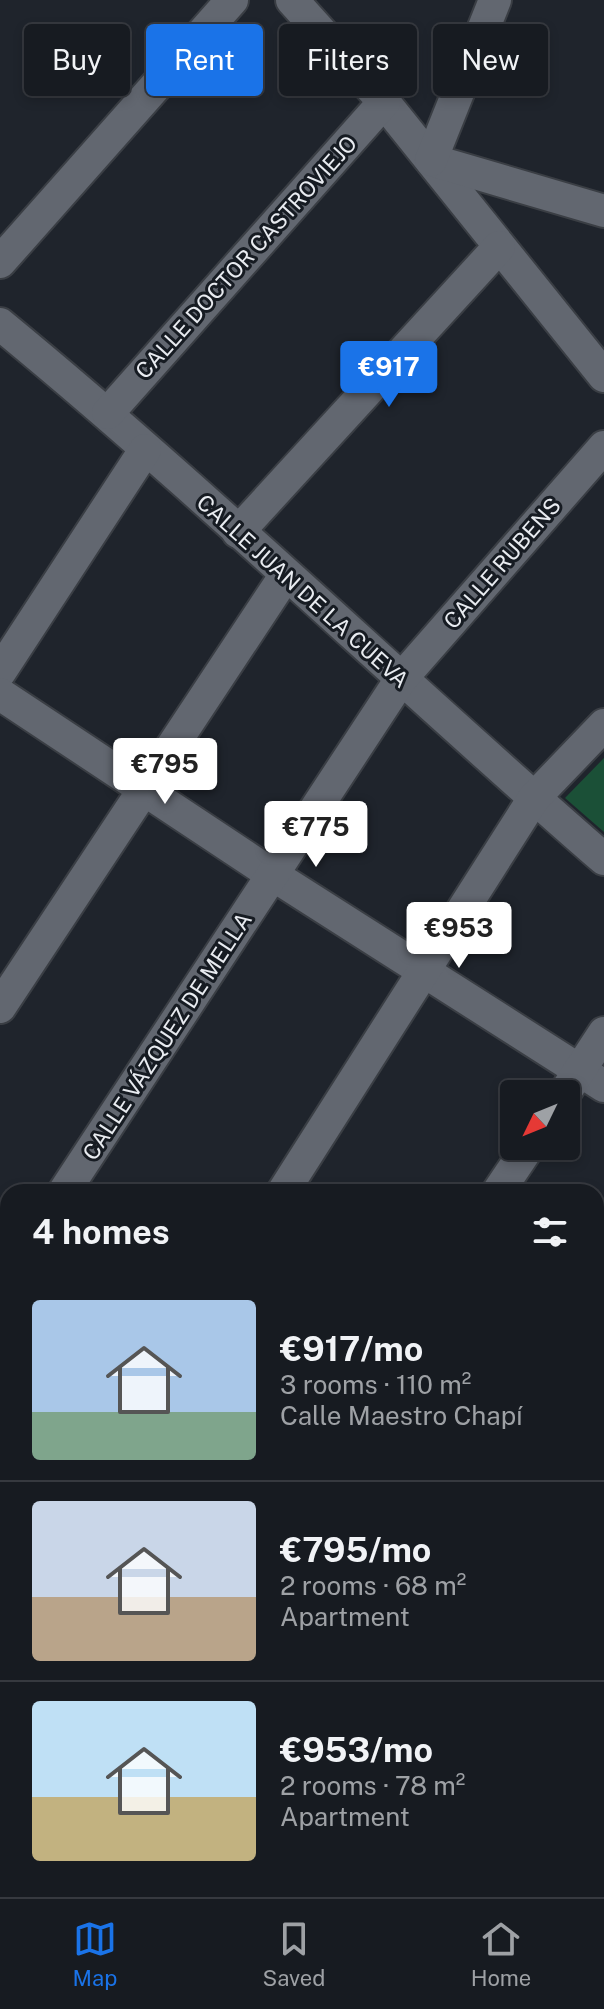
<!DOCTYPE html>
<meta charset="utf-8">
<style>
body{margin:0;font-family:"Public Sans",sans-serif;background:#24282e;color:#f1f3f6;height:100vh;display:flex;flex-direction:column;font-size:30px;white-space:nowrap}
*{box-sizing:border-box;margin:0}
p{font-size:26px;color:#9ea1a5}
.icon{flex:none;width:44px;height:44px;fill:none;stroke:currentColor;stroke-width:2;stroke-linecap:round;stroke-linejoin:round}
.map{position:relative;flex:1;overflow:hidden}
.details{position:absolute;left:0px;top:1184px;width:604px;height:714px;display:flex;flex-direction:column;background:#171b21;border-radius:24px 24px 0 0;box-shadow:0 4px 12px #0003,0 0 0 2px #36393f}
.details>*{flex:none}
.hud{position:absolute;left:24px;top:24px;width:556px;height:72px;display:flex;gap:16px}
.needle{width:52px;rotate:227deg}
.fabs{position:absolute;left:500px;top:1080px;display:grid;gap:16px}
.fabs a{display:grid;place-items:center;width:80px;height:80px;border-radius:8px;background:#171b21;box-shadow:0 4px 12px #0003,0 0 0 2px #36393f;font-size:40px}
.price{position:absolute;translate:-50% -68px;padding:0 18px;border-radius:8px;background:#fff;color:#222;font-size:26px;line-height:52px;filter:drop-shadow(0 2px 4px #0008)}
.price::after{content:'';position:absolute;left:50%;top:48px;width:24px;height:18px;margin-left:-12px;background:inherit;clip-path:polygon(0 0,100% 0,50% 100%)}
.price.selected{background:#1a73e8;color:#fff}
ul{padding:0;list-style:none}
li{display:flex;align-items:center;gap:24px;height:200px;padding:0 32px}
li+li{border-top:2px solid #36393f}
li span{display:grid;place-items:center;flex:none;width:224px;height:160px;border-radius:8px;color:#555}
li>.icon{margin-inline-start:auto}
span .icon{width:96px;height:96px;fill:#fffc;stroke-width:1}
li b{font-size:34px}
h2{display:flex;justify-content:space-between;align-items:center;height:96px;padding:0 32px;font-size:34px}
.pill{padding:0 28px;border-radius:8px;background:#171b21;box-shadow:0 4px 12px #0003,0 0 0 2px #36393f;font-size:28px;line-height:72px}
.pill.selected{background:#1a73e8;color:#fff}
.menu{display:flex;justify-content:space-around;align-items:center;height:112px;border-top:2px solid #36393f;background:#171b21;font-size:22px;color:#9ea1a5}
.menu a{display:grid;justify-items:center;gap:4px}
.menu .selected{color:#1a73e8}
.map>svg:first-child{display:block}
</style>
<div class="map">
<svg width="604" height="1897" viewBox="0 0 604 1897">
<rect width="100%" height="100%" fill="#1f242c"/>
<g fill="#1b5037">
<path d="M604,758V832L565,798Z"/>
<path d="M604,1804V1881L592,1897H525L529,1890H596V1807Z"/>
</g>
<g fill="none" stroke-linecap="round" stroke-linejoin="round">
<g stroke="#3a3e44" stroke-width="36">
<g id="minor">
<path d="M292,0L384,102L604,376"/>
<path d="M431,160L604,211"/>
<path d="M431,160L495,0"/>
<path d="M0,262L232,0"/>
<path d="M0,324C208,495 401,683 604,859"/>
<path d="M108,413L384,102"/>
<path d="M238,532L499,247"/>
<path d="M0,672L145,450"/>
<path d="M0,694L273,875L604,1086"/>
<path d="M0,1007L285,576"/>
<path d="M564,1094L604,1033"/>
<path d="M64,1192L401,679L604,447"/>
<path d="M283,1192L534,798L604,725"/>
<path d="M498,1192L529,1146"/>
<path d="M0,1227L8,1229"/>
<path d="M596,1353L604,1354"/>
<path d="M0,1389L8,1392"/>
<path d="M596,1573L604,1575"/>
<path d="M0,1578L8,1580"/>
<path d="M596,1745L604,1732"/>
<path d="M0,1766L8,1769"/>
<path d="M596,1785L604,1782"/>
<path d="M299,1890L311,1897"/>
<path d="M54,1897L56,1890"/>
<path d="M499,1897L503,1890"/>
</g>
</g>
<use href="#minor" stroke="#626770" stroke-width="32"/>
</g>
<g text-anchor="middle" stroke-width="6" stroke-linejoin="round" paint-order="stroke">
<g font-size="22" fill="#e8ebf0" stroke="#161b22">
<text transform="translate(246 257) rotate(-48)" y="8">CALLE DOCTOR CASTROVIEJO</text>
<text transform="translate(502 563) rotate(-49)" y="8">CALLE RUBENS</text>
<text transform="translate(303 591) rotate(42)" y="8">CALLE JUAN DE LA CUEVA</text>
<text transform="translate(167 1036) rotate(-57)" y="8">CALLE VÁZQUEZ DE MELLA</text>
</g>
</g>
</svg>
<div class="fabs">
<a><svg class="needle" viewBox="-14 -14 28 28"><path d="M0-13l5 13h-10z" fill="#e53935"/><path d="M0 13l5-13h-10z" fill="#9ea1a5"/></svg></a>
</div>
<b class="price selected" style="left:389px;top:409px">€917</b>
<b class="price" style="left:165px;top:806px">€795</b>
<b class="price" style="left:316px;top:869px">€775</b>
<b class="price" style="left:459px;top:970px">€953</b>
<div class="hud">
<a class="pill">Buy</a>
<a class="pill selected">Rent</a>
<a class="pill">Filters</a>
<a class="pill">New</a>
</div>
<section class="details">
<h2>4 homes<svg class="icon" aria-label="filters" viewBox="0 0 24 24"><path d="M4 7h16M4 17h16"/><circle cx="9" cy="7" r="2"/><circle cx="15" cy="17" r="2"/></svg></h2>
<ul>
<li><span style="background:linear-gradient(#a9c7e8 70%,#7fa58c 0)"><svg class="icon" aria-label="home" viewBox="0 0 24 24"><path d="M3 11l9-7 9 7M6 9v11h12V9"/></svg></span><div><b>€917/mo</b><p>3 rooms · 110 m²</p><p>Calle Maestro Chapí</p></div></li>
<li><span style="background:linear-gradient(#c9d6e8 60%,#b9a48a 0)"><svg class="icon" aria-label="home" viewBox="0 0 24 24"><path d="M3 11l9-7 9 7M6 9v11h12V9"/></svg></span><div><b>€795/mo</b><p>2 rooms · 68 m²</p><p>Apartment</p></div></li>
<li><span style="background:linear-gradient(#bfe0f5 60%,#c2b280 0)"><svg class="icon" aria-label="home" viewBox="0 0 24 24"><path d="M3 11l9-7 9 7M6 9v11h12V9"/></svg></span><div><b>€953/mo</b><p>2 rooms · 78 m²</p><p>Apartment</p></div></li>
</ul>
</section>
</div>
<nav class="menu">
<a class="selected"><svg class="icon" aria-label="map" viewBox="0 0 24 24"><path d="M3 6l6-2 6 2 6-2v14l-6 2-6-2-6 2zM9 4v14M15 6v14"/></svg>Map</a>
<a><svg class="icon" aria-label="saved" viewBox="0 0 24 24"><path d="M7 4h10v16l-5-4-5 4z"/></svg>Saved</a>
<a><svg class="icon" aria-label="home" viewBox="0 0 24 24"><path d="M3 11l9-7 9 7M6 9v11h12V9"/></svg>Home</a>
</nav>
